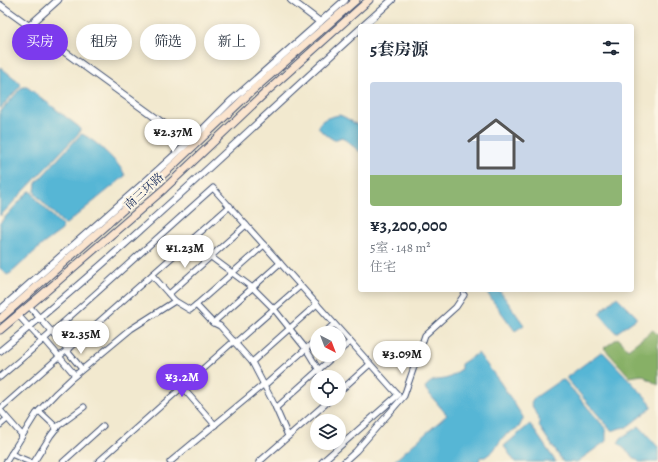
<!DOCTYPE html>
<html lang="zh">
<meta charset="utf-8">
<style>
body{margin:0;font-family:Alegreya,"Noto Serif SC",serif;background:#f6f6f7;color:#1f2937;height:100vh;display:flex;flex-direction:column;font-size:15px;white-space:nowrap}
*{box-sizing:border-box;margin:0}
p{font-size:13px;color:#747a83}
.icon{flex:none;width:22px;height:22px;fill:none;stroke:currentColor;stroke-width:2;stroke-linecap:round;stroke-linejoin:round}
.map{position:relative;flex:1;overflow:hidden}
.side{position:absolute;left:358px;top:24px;width:276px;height:268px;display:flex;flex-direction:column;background:#fff;border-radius:4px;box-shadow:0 2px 10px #0003}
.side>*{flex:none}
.hud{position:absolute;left:12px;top:24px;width:286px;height:36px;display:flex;gap:8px}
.needle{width:26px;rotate:138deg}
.controls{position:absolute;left:310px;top:326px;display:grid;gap:8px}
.controls a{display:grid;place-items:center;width:36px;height:36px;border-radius:50%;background:#fff;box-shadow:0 2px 10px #0003;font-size:20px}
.price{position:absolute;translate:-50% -34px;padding:0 9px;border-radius:14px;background:#fff;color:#222;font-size:13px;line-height:26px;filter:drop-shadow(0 1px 2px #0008)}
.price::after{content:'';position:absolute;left:50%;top:24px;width:12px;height:9px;margin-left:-6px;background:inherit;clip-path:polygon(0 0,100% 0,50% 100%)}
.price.current{background:#7c3aed;color:#fff}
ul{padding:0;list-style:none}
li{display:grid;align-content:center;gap:8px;height:212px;padding:0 12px}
li span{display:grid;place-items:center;height:124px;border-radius:4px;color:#555}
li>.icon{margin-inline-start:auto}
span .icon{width:72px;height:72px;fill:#fffc;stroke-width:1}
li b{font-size:17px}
h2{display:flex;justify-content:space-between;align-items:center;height:48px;padding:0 12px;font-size:17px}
.chip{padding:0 14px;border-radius:18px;background:#fff;box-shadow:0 2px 10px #0003;font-size:14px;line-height:36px}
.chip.current{background:#7c3aed;color:#fff}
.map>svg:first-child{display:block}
</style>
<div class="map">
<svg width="658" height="462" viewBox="0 0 658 462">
<rect width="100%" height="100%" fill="#fcf5e5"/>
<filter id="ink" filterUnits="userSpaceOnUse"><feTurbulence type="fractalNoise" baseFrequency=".025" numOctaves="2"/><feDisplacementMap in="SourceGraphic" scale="8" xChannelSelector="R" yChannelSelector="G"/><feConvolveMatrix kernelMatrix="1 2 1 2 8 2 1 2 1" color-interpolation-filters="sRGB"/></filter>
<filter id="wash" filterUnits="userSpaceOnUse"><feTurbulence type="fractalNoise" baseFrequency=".012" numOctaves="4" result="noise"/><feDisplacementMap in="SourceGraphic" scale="16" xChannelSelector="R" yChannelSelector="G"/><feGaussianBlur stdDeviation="0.9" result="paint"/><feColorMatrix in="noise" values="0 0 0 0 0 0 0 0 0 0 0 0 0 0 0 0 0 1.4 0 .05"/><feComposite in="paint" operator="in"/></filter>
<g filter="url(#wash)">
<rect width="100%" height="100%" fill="#f2e9cf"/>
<path fill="#87b066" stroke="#517062" d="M653,330L658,335V385L642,375L630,377L604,348L618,338L628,349Z"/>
<g fill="#57b6d5" stroke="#39729a">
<path d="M0,67L18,81L21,85L0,109Z"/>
<path d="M24,87H27L79,127L80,130L79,133L0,216V112L21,88Z"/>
<path d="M339,115C344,116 356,124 360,127V152L342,137L334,140L323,133L318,127C321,118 331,117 339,115Z"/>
<path d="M81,134C91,136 123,166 125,176L66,224H64L38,197L35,192L36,183Z"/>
<path d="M31,191L38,201L62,226V230L43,244L11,273L7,275L0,268V223L28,192Z"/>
<path d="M492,290H499L524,325L515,331L487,293Z"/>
<path d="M617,297L636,316V319L616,333L599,313Z"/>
<path d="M601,352L604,353L650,402L651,408L627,427L620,428L612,431L567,379V377Z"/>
<path d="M478,353L500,382L523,417V419L519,427L504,436L493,451L485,457H480L479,462H393L447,415L426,390L425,387C436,376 437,382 448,378C453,376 457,372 461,369V364Z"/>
<path d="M564,380L606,429V441L577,462H563L539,426L540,423L531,403L533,399L559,381Z"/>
<path d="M530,424L556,462H515L504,446Z"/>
<path d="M639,426C646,433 651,440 658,447V462H639L618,443L621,438Z"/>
</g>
</g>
<g filter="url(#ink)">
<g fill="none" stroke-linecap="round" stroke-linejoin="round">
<g stroke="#3b4b6f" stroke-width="7">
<g id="minor">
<path d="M194,238L211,257L254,289L274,309L306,349L323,377"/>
<path d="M152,275L175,301L190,310L196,305L212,322L220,326L252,362L274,404L288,436"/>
<path d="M169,294L246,225"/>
<path d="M196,305L264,245"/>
<path d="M29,306L68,350"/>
<path d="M18,315L42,341"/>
<path d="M213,323L280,263"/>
<path d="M324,333L334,324"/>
<path d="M45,340L75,375"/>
<path d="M235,343L300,286"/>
<path d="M67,351L82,369"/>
<path d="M339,351L350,342"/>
<path d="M252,362L317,304"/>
<path d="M0,377C73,316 142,251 213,188L398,395L322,462"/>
<path d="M265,385L317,339"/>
<path d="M182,387L215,425"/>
<path d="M339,392L370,364"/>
<path d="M276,408L335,355"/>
<path d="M0,409L230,206"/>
<path d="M0,410L22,435"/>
<path d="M39,411L57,428"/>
<path d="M0,425L7,419"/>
<path d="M11,454L30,462"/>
<path d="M6,462L36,414L56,393L72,378L131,329L175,301"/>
<path d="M34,462L51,435L58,426L84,407"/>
<path d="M63,462L103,426"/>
<path d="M98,462L234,341"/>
<path d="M170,462L264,384"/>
<path d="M259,462L331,399"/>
<path d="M344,462L356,451L404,396L425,335L456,307L464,295"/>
</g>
</g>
<g stroke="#3b4b6f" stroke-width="8">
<g id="tertiary">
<path d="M291,0L320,22"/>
<path d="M0,5L189,142"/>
<path d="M29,26L58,0"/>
<path d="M363,26L392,0"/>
<path d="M0,310L146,181L200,132L230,102L345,0"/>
<path d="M0,351C125,249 241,137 360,29"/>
</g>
</g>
<g stroke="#3b4b6f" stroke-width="9">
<g id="secondary">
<path d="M0,319L165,173L253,90L356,0"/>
<path d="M0,330L44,293L164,189L264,94L369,0"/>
</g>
</g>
<use href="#minor" stroke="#fff" stroke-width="5"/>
<use href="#tertiary" stroke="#fff" stroke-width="6"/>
<use href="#secondary" stroke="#fbe5cf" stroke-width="7"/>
</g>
</g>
<g text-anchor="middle" stroke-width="4" stroke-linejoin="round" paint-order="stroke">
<g font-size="12" fill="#1b2f5e" stroke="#fcf5e5">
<text transform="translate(144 191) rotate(-42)" y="4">南三环路</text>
</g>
</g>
</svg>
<div class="controls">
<a><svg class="needle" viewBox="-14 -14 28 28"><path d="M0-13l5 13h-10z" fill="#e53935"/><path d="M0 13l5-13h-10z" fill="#747a83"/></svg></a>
<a><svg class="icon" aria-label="locate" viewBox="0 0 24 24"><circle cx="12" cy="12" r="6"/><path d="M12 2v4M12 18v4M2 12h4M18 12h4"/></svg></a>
<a><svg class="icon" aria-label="layers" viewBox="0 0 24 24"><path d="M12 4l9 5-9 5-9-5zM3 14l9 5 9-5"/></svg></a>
</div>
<b class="price" style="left:173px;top:153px">¥2.37M</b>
<b class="price" style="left:185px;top:269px">¥1.23M</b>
<b class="price" style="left:81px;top:355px">¥2.35M</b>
<b class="price" style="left:402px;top:375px">¥3.09M</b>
<b class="price current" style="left:182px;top:398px">¥3.2M</b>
<div class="hud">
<a class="chip current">买房</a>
<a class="chip">租房</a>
<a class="chip">筛选</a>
<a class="chip">新上</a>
</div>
<section class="side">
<h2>5套房源<svg class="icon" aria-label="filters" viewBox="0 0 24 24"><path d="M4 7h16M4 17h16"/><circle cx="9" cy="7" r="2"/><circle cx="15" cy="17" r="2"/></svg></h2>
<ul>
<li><span style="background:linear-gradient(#c9d6e8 75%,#8fb573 0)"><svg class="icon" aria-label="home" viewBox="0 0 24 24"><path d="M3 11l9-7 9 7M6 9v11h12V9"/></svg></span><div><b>¥3,200,000</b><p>5室 · 148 m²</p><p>住宅</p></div></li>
</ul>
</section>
</div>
